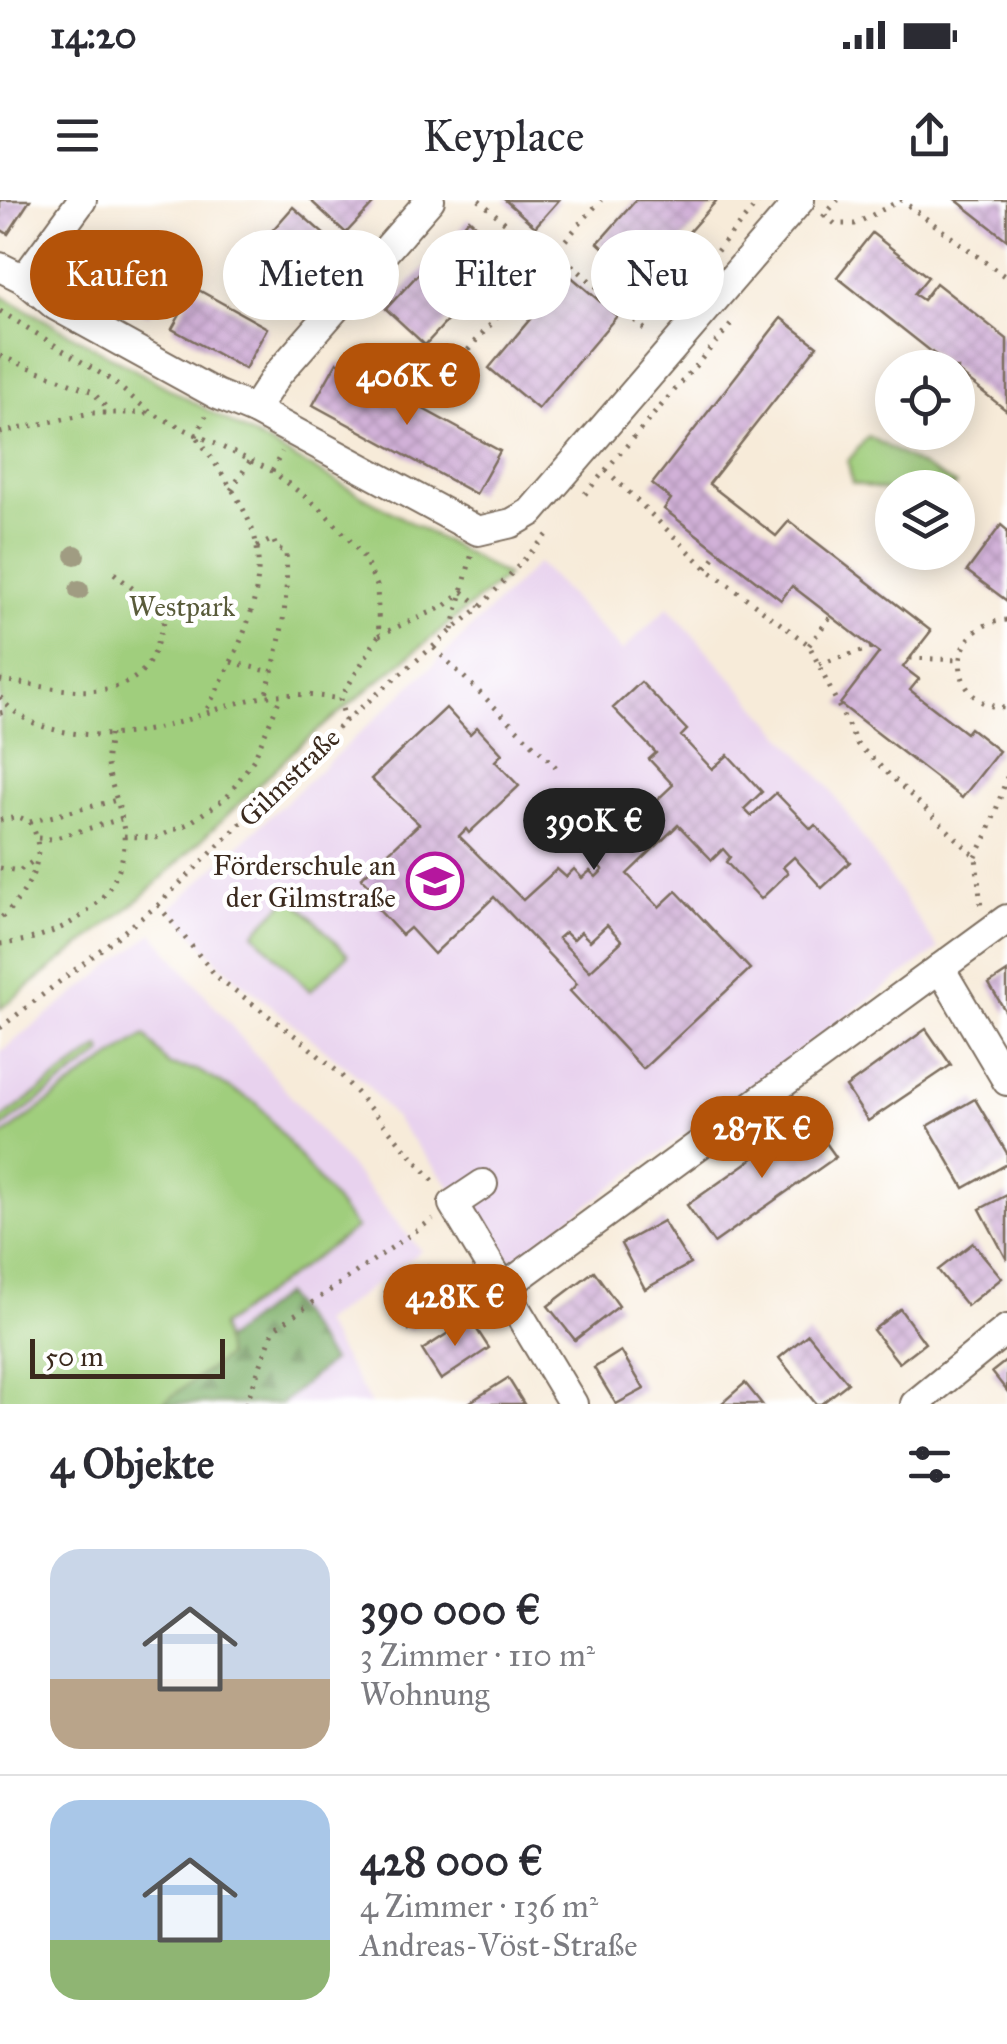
<!DOCTYPE html>
<html lang="de">
<meta charset="utf-8">
<style>
body{margin:0;font-family:"IM FELL Great Primer",serif;background:#f7f7f7;color:#2b2b33;height:100vh;display:flex;flex-direction:column;font-size:38px;white-space:nowrap}
*{box-sizing:border-box;margin:0}
p{font-size:32px;color:#7c7c81}
.icon{flex:none;width:55px;height:55px;fill:none;stroke:currentColor;stroke-width:2;stroke-linecap:round;stroke-linejoin:round}
.map{position:relative;height:1204px;overflow:hidden}
.panel{display:flex;flex-direction:column;background:#fff;flex:1}
.panel>*{flex:none}
.top-card{position:absolute;left:30px;top:30px;width:948px;height:90px;display:flex;gap:20px}
.buttons{position:absolute;left:875px;top:150px;display:grid;gap:20px}
.buttons a{display:grid;place-items:center;width:100px;height:100px;border-radius:50%;background:#fff;box-shadow:0 5px 25px #0003;font-size:50px}
.scale{position:absolute;left:30px;bottom:25px;width:195px;box-sizing:border-box;padding-left:10px;border:5px solid #3b2a1e;border-top:0;font-size:28px;line-height:35px;white-space:nowrap;color:#3b2a1e;-webkit-text-stroke:8px #fff;paint-order:stroke}
.price{position:absolute;translate:-50% -85px;padding:0 22px;border-radius:35px;background:#b45309;color:#fff;font-size:32px;line-height:65px;filter:drop-shadow(0 2px 5px #0008)}
.price::after{content:'';position:absolute;left:50%;top:60px;width:30px;height:22px;margin-left:-15px;background:inherit;clip-path:polygon(0 0,100% 0,50% 100%)}
.price.on{background:#222;color:#fff}
ul{padding:0;list-style:none}
li{display:flex;align-items:center;gap:30px;height:250px;padding:0 50px}
li+li{border-top:2px solid #e1e1e2}
li span{display:grid;place-items:center;flex:none;width:280px;height:200px;border-radius:30px;color:#555}
li>.icon{margin-inline-start:auto}
span .icon{width:120px;height:120px;fill:#fffc;stroke-width:1}
li b{font-size:42px}
h2{display:flex;justify-content:space-between;align-items:center;height:120px;padding:0 50px;font-size:42px}
.chip{padding:0 35px;border-radius:45px;background:#fff;box-shadow:0 5px 25px #0003;font-size:35px;line-height:90px}
.chip.on{background:#b45309;color:#fff}
.status{display:flex;justify-content:space-between;align-items:center;height:70px;padding:0 50px;background:#fff;direction:ltr}
.status svg{height:28px;fill:currentColor}
header{display:flex;justify-content:space-between;align-items:center;height:130px;padding:0 50px;background:#fff;font-size:45px;font-weight:600}
.map>svg:first-child{display:block}
</style>
<div class="status"><b>14:20</b><svg viewBox="0 0 49 12"><path d="M0 12V9h3v3zM5 12V6h3v6zM10 12V3h3v9zM15 12V0h3v12zM26 1h20v11H26zM47 4h2v5h-2z"/></svg></div>
<header><svg class="icon" aria-label="menu" viewBox="0 0 24 24"><path d="M4 6h16M4 12h16M4 18h16"/></svg>Keyplace<svg class="icon" aria-label="share" viewBox="0 0 24 24"><path d="M12 15V3M7 8l5-5 5 5M5 13v7h14v-7"/></svg></header>
<div class="map">
<svg width="1007" height="1204" viewBox="0 0 1007 1204">
<defs>
<pattern id="forest-firs" width="22" height="20" patternUnits="userSpaceOnUse" patternTransform="scale(2.5)"><rect width="22" height="20" fill="#80b16c"/><path d="M5 1l3.5 6h-7zM16 11l3.5 6h-7z" fill="#6a9058"/></pattern>
<pattern id="building-cross-hatch" width="8" height="8" patternUnits="userSpaceOnUse" patternTransform="scale(2.5)"><rect width="8" height="8" fill="#d1b1d8"/><path d="M0 0l8 8M0 8l8-8" fill="none" stroke="#b498b9"/></pattern>
</defs>
<rect width="100%" height="100%" fill="#fff"/>
<filter id="ink" filterUnits="userSpaceOnUse"><feTurbulence type="fractalNoise" baseFrequency=".01" numOctaves="2"/><feDisplacementMap in="SourceGraphic" scale="20" xChannelSelector="R" yChannelSelector="G"/><feConvolveMatrix kernelMatrix="1 2 1 2 8 2 1 2 1" color-interpolation-filters="sRGB"/></filter>
<filter id="wash" filterUnits="userSpaceOnUse"><feTurbulence type="fractalNoise" baseFrequency=".0048" numOctaves="4" result="noise"/><feDisplacementMap in="SourceGraphic" scale="40" xChannelSelector="R" yChannelSelector="G"/><feGaussianBlur stdDeviation="2.25" result="paint"/><feColorMatrix in="noise" values="0 0 0 0 0 0 0 0 0 0 0 0 0 0 0 0 0 1.4 0 .05"/><feComposite in="paint" operator="in"/></filter>
<g filter="url(#wash)">
<rect width="100%" height="100%" fill="#f7ebd9"/>
<g fill="#e8d2ee">
<path d="M538,363L622,451L668,407L828,586L938,749L511,1061L366,883L221,765L171,708L431,467Z"/>
<path d="M153,733L421,1051L322,1123L371,1204H0V852Z"/>
</g>
<path fill="url(#forest-firs)" stroke="#5e6e45" stroke-width="2.5" d="M284,1094L331,1161L281,1204H143Z"/>
<g fill="#a0ce7d" stroke="#6e7c4e" stroke-width="2.5">
<path d="M0,95L507,376L300,545L141,698L0,809Z"/>
<path d="M868,236L956,285L955,287L892,288V292L852,283L848,261Z"/>
<path d="M291,696L348,755L310,791L254,733Z"/>
<path d="M145,835L169,865L197,870L258,904L356,1028L221,1126L226,1157L161,1204H0V938L84,876Z"/>
<path d="M100,847L103,853L0,929V920Z"/>
</g>
<g id="blocks">
<g fill="url(#building-cross-hatch)" fill-rule="evenodd">
<path d="M0,0H30L8,34L0,29Z"/>
<path d="M310,0H368L373,4L346,33Z"/>
<path d="M505,0H559L535,27Z"/>
<path d="M636,0H717L643,84L598,43Z"/>
<path d="M956,0H1007V40Z"/>
<path d="M293,7L342,50L312,85L290,66L286,71L267,55L272,50L262,42Z"/>
<path d="M469,19L508,55L425,145L386,109Z"/>
<path d="M98,32L171,72L148,115L75,75Z"/>
<path d="M872,33L928,77L914,94L923,100L936,83L1007,139V211L958,172V168H952L837,77Z"/>
<path d="M568,74L617,116L538,209L489,168Z"/>
<path d="M195,88L267,128L245,169L172,129Z"/>
<path d="M781,118L817,146L709,284L776,336L789,321L931,431L903,467L919,479L910,490L966,533L970,528L999,551L962,598L840,504L879,453L792,386L781,400L664,309L671,299L652,284Z"/>
<path d="M337,162L500,251L476,294L313,205Z"/>
<path d="M1001,325L1007,330V401L967,371Z"/>
<path d="M641,482L687,530L681,536L712,569L728,555L762,592L744,609L751,616L776,593L811,629L815,625L850,662L822,688L794,657L783,667L788,673L761,699L726,662L730,657L723,649L712,660L678,625L627,674L659,707L676,691L750,769L643,869L570,791L577,784L494,697L434,754L410,728L402,735L377,708L384,701L361,678L419,624L371,579L446,508L470,534L477,527L502,554L495,561L519,586L469,633L466,629L459,636L523,700L557,669L566,677L574,669L582,678L590,671L596,677L603,670L588,655L651,596L656,601L673,585L649,559L656,553L613,508ZM607,725L622,741L590,771L558,738L565,732L573,740L581,732L590,741Z"/>
<path d="M1007,772V814L989,784Z"/>
<path d="M926,829L951,865L868,921L846,887Z"/>
<path d="M975,899L1007,953V964L964,988L928,926Z"/>
<path d="M809,919L836,957L714,1043L687,1005Z"/>
<path d="M1007,995V1060L980,1009Z"/>
<path d="M663,1021L690,1064L645,1089L621,1044Z"/>
<path d="M973,1043L1002,1078L967,1106L938,1070Z"/>
<path d="M427,1066L451,1105L409,1130L385,1092Z"/>
<path d="M594,1071L619,1106L575,1140L548,1106Z"/>
<path d="M900,1109L925,1143L899,1163L873,1130Z"/>
<path d="M470,1119L489,1148L441,1180L422,1150Z"/>
<path d="M808,1134L848,1183L821,1204H816L779,1158Z"/>
<path d="M621,1151L644,1189L616,1204L594,1168Z"/>
<path d="M1007,1160V1191L992,1172Z"/>
<path d="M508,1178L524,1204H467Z"/>
<path d="M745,1183L762,1204H721Z"/>
</g>
</g>
</g>
<g filter="url(#ink)">
<use href="#blocks" fill-opacity="0" stroke="#7d6e5f" stroke-width="2.5"/>
<g fill="none" stroke-linecap="round" stroke-linejoin="round">
<g stroke="#7d6e5f" stroke-width="32">
<g id="minor">
<path d="M0,67L24,79L56,106L216,194L254,210L478,331L512,323L531,312L800,0"/>
<path d="M24,79L82,0"/>
<path d="M254,210L277,175L430,0"/>
<path d="M940,768L1007,881"/>
<path d="M483,984L453,1004L573,1204"/>
<path d="M505,1087L1007,719"/>
<path d="M915,1204L1007,1129"/>
</g>
</g>
<g stroke="#7d6e5f" stroke-width="5" stroke-dasharray="2.5 8" stroke-linecap="butt">
<path d="M479,0L548,60"/>
<path d="M825,15L835,24H855L901,0L1007,78"/>
<path d="M823,17L838,0"/>
<path d="M556,51L649,133"/>
<path d="M717,51L760,0"/>
<path d="M0,111L111,180L151,213L272,271L321,309L348,338L364,358L377,386L379,435L340,499L345,521"/>
<path d="M468,150L601,0"/>
<path d="M0,156L93,192L110,212"/>
<path d="M0,233L90,213H148"/>
<path d="M196,236L206,216"/>
<path d="M198,238C218,269 252,312 257,348C265,406 231,462 206,511"/>
<path d="M606,270L706,368L809,445L857,544L976,657L981,708"/>
<path d="M272,271L282,252"/>
<path d="M231,290L250,261"/>
<path d="M585,294L735,120"/>
<path d="M257,347L273,339L277,349L286,351C289,407 280,444 265,497"/>
<path d="M706,368L719,351"/>
<path d="M1007,420C944,424 946,507 1007,508"/>
<path d="M452,430L472,353"/>
<path d="M379,435L445,406L463,392L480,406"/>
<path d="M809,445L831,416"/>
<path d="M434,448L556,567"/>
<path d="M910,458L960,460"/>
<path d="M231,462L272,472"/>
<path d="M819,464L872,448"/>
<path d="M0,480C44,485 112,507 145,468C155,456 160,432 166,416L109,369"/>
<path d="M0,497C33,542 117,540 166,526C199,517 229,503 263,497C288,492 314,495 340,499"/>
<path d="M0,513L10,511"/>
<path d="M0,620L19,617L30,622C51,657 26,695 0,719"/>
<path d="M30,622L117,600"/>
<path d="M124,636L156,638L188,624L227,597L254,559L281,496"/>
<path d="M38,638L52,639L121,619"/>
<path d="M976,657L989,631L1007,577"/>
<path d="M0,668L19,671L36,659"/>
<path d="M158,705L217,777L298,838L339,873L437,985"/>
<path d="M0,744C61,739 128,701 124,633C122,609 111,587 107,565C106,555 109,544 110,534"/>
<path d="M0,828L158,705L345,521L481,406L547,335"/>
<path d="M246,1204L274,1129L433,1019"/>
</g>
<use href="#minor" stroke="#fff" stroke-width="28"/>
</g>
<g fill="#a09c82">
<circle cx="75" cy="355" r="10"/>
<circle cx="79" cy="390" r="10"/>
</g>
</g>
<defs>
<g id="school-ring" transform="scale(2.875)"><circle r="9.5" fill="#fff" stroke="#b5179e" stroke-width="1.5"/><path d="M0-5L7-2L0 1L-7-2ZM-4 1L0 2.5L4 1V4Q0 6-4 4Z" fill="#b5179e"/></g>
</defs>
<g fill-rule="evenodd">
<use href="#school-ring" x="435" y="681"/>
</g>
<g text-anchor="middle" stroke-width="9" stroke-linejoin="round" paint-order="stroke">
<g font-size="28" fill="#595b3a" stroke="#fff">
<text x="182" y="416">Westpark</text>
</g>
<g font-size="28" fill="#3b2a1e" stroke="#fff">
<text transform="translate(289 577) rotate(-44)" y="10">Gilmstraße</text>
</g>
<g font-size="28" fill="#3b2a1e" stroke="#fff" text-anchor="end">
<text x="396" y="675">Förderschule an<tspan x="396" dy="32">der Gilmstraße</tspan></text>
</g>
</g>
</svg>
<div class="buttons">
<a><svg class="icon" aria-label="locate" viewBox="0 0 24 24"><circle cx="12" cy="12" r="6"/><path d="M12 2v4M12 18v4M2 12h4M18 12h4"/></svg></a>
<a><svg class="icon" aria-label="layers" viewBox="0 0 24 24"><path d="M12 4l9 5-9 5-9-5zM3 14l9 5 9-5"/></svg></a>
</div>
<div class="scale">50 m</div>
<b class="price" style="left:407px;top:228px">406K €</b>
<b class="price on" style="left:594px;top:673px">390K €</b>
<b class="price" style="left:762px;top:981px">287K €</b>
<b class="price" style="left:455px;top:1149px">428K €</b>
<div class="top-card">
<a class="chip on">Kaufen</a>
<a class="chip">Mieten</a>
<a class="chip">Filter</a>
<a class="chip">Neu</a>
</div>
</div>
<section class="panel">
<h2>4 Objekte<svg class="icon" aria-label="filters" viewBox="0 0 24 24"><path d="M4 7h16M4 17h16"/><circle cx="9" cy="7" r="2"/><circle cx="15" cy="17" r="2"/></svg></h2>
<ul>
<li><span style="background:linear-gradient(#c9d6e8 65%,#b9a48a 0)"><svg class="icon" aria-label="home" viewBox="0 0 24 24"><path d="M3 11l9-7 9 7M6 9v11h12V9"/></svg></span><div><b>390 000 €</b><p>3 Zimmer · 110 m²</p><p>Wohnung</p></div></li>
<li><span style="background:linear-gradient(#a9c7e8 70%,#8fb573 0)"><svg class="icon" aria-label="home" viewBox="0 0 24 24"><path d="M3 11l9-7 9 7M6 9v11h12V9"/></svg></span><div><b>428 000 €</b><p>4 Zimmer · 136 m²</p><p>Andreas-Vöst-Straße</p></div></li>
</ul>
</section>
